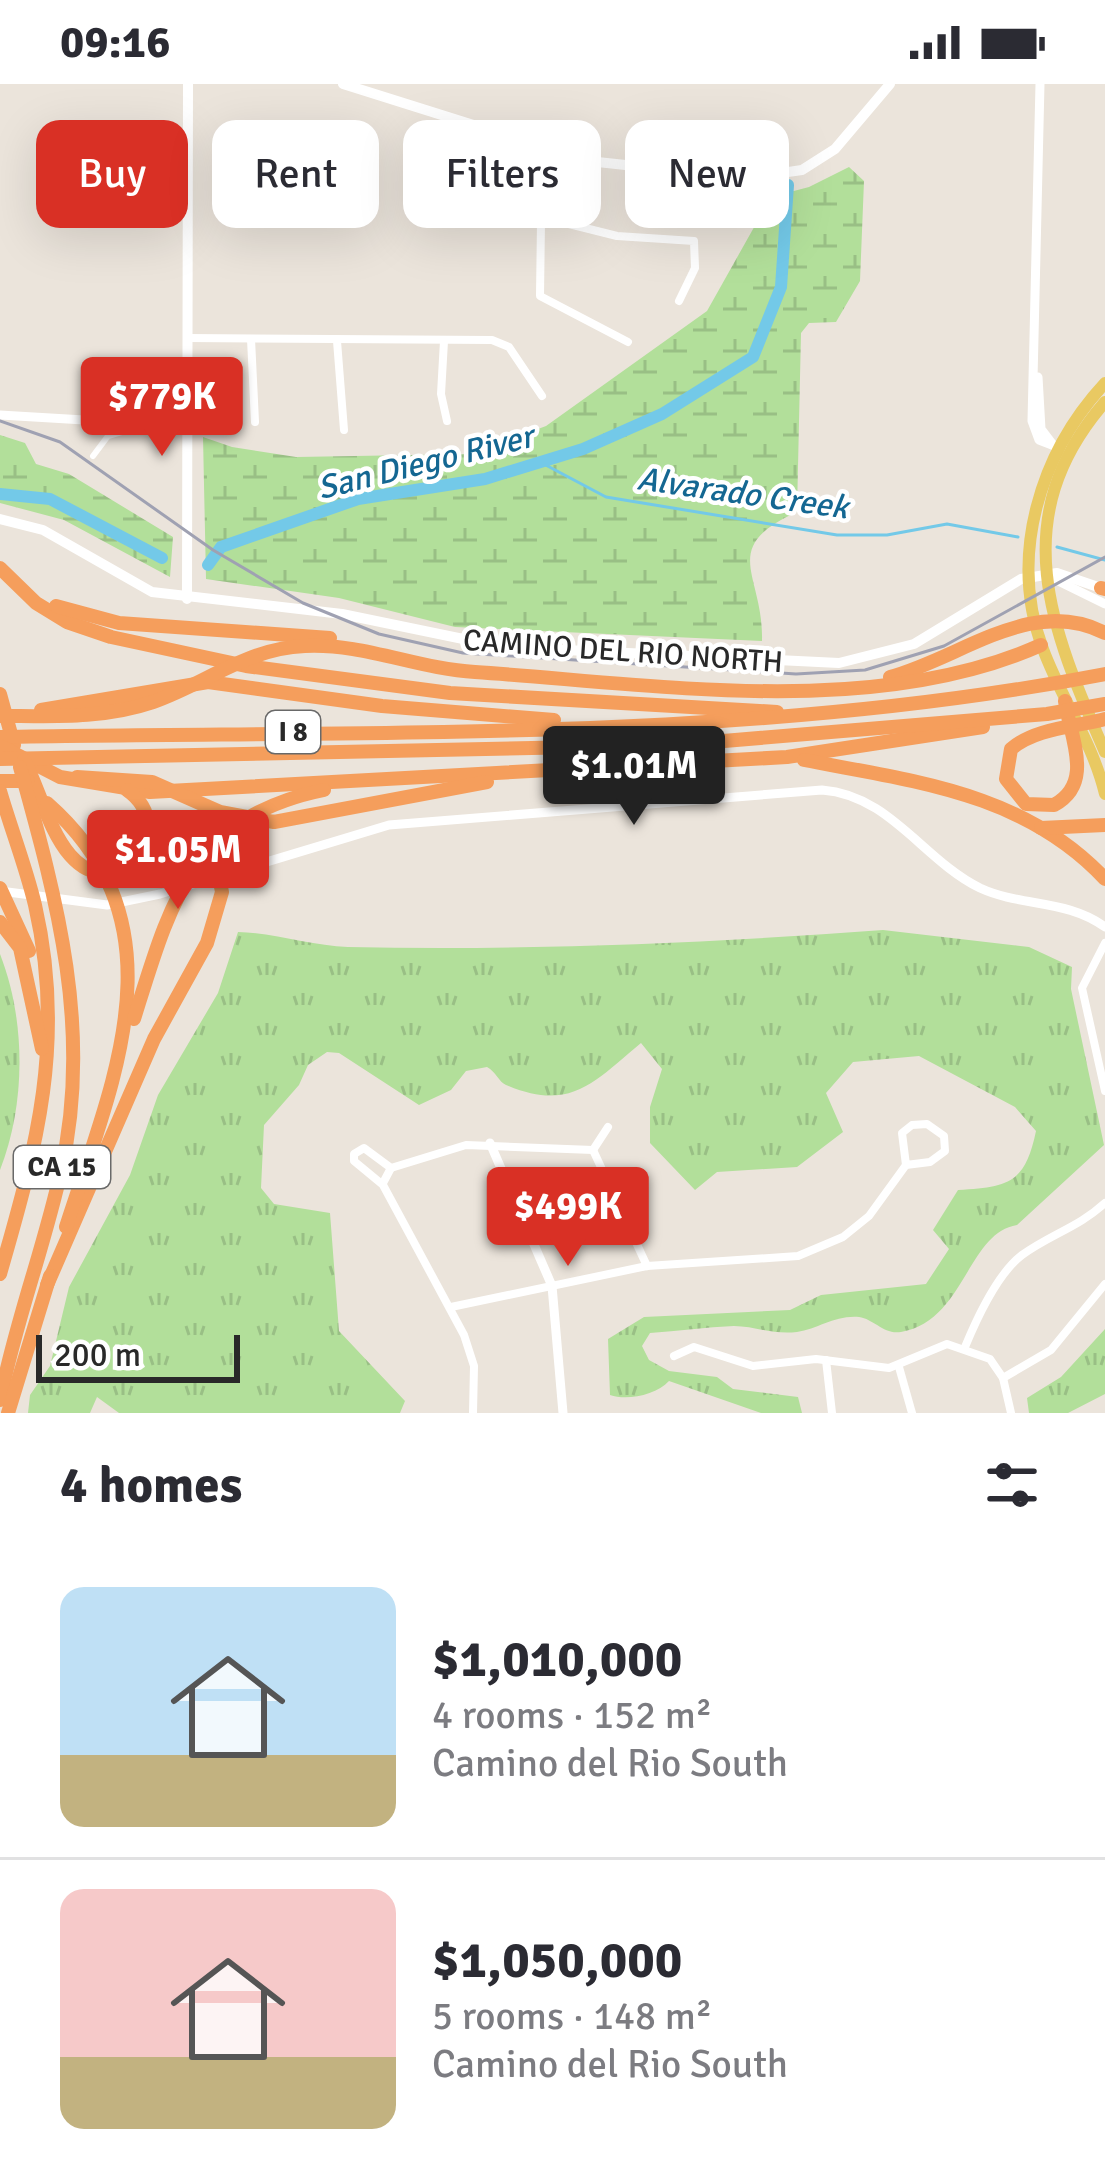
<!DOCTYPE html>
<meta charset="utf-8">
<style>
body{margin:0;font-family:Signika,sans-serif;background:#f7f7f7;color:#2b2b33;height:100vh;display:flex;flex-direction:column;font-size:45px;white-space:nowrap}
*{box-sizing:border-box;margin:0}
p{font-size:39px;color:#7c7c81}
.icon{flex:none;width:66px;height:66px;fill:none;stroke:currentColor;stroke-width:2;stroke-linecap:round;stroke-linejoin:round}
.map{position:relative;height:1329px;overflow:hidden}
.drawer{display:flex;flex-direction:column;background:#fff;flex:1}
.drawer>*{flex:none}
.top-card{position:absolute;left:36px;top:36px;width:1035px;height:108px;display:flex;gap:24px}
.scale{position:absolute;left:36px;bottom:30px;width:204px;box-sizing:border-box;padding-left:12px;border:6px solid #292929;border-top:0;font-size:33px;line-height:42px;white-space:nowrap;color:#292929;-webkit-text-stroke:9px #fff;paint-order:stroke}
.price{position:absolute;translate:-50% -102px;padding:0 27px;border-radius:12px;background:#d93025;color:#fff;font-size:39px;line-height:78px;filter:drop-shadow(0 3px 6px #0008)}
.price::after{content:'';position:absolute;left:50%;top:72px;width:36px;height:27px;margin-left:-18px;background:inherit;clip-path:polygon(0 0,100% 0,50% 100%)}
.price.on{background:#222;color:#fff}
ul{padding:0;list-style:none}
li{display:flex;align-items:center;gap:36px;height:300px;padding:0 60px}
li+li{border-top:3px solid #e1e1e2}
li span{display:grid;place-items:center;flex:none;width:336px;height:240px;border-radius:24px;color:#555}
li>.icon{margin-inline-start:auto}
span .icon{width:144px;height:144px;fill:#fffc;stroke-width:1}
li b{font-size:51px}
h2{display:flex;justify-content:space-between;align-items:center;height:144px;padding:0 60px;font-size:51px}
.pill{padding:0 42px;border-radius:24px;background:#fff;box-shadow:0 12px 48px #0002;font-size:42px;line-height:108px}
.pill.on{background:#d93025;color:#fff}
.status{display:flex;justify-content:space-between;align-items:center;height:84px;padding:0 60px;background:#fff;direction:ltr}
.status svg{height:33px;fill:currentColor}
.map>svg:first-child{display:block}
</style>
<div class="status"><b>09:16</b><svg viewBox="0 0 49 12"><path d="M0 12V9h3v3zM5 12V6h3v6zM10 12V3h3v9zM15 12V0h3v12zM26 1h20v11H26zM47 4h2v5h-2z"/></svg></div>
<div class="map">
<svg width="1105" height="1329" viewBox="0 0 1105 1329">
<defs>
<pattern id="grass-tufts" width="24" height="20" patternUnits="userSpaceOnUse" patternTransform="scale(3)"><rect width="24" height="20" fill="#b2df9a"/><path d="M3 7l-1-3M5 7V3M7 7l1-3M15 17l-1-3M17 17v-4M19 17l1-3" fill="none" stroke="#99bf85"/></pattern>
<pattern id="wetland-marsh" width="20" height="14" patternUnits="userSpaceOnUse" patternTransform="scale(3)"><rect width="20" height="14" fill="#b2df9a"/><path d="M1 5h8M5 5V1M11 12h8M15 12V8" fill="none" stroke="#99bf85"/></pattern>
</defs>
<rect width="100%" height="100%" fill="#ebe4db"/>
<g fill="url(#grass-tufts)">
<path d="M883,846L1029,863L1072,883L1071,905L1104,1061L1017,1141C967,1149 965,1237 901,1248C884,1251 874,1235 859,1233C835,1231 818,1245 797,1248C773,1251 754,1242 734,1242C706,1243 678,1247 650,1249L642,1262L649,1276L669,1287L717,1293L733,1305L798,1313L802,1329H761L669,1297C656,1311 627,1317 610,1311L608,1255L644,1233L790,1226L821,1211L926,1200L949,1165L933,1146L958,1106C1008,1103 1025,1100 1036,1047L1015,1023L919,972L853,978L826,1009L843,1048L797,1083L717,1088L695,1106L650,1059V1023L662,985L641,959C595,997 571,1029 506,1001C499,998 496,988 487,983L466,987L451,1006L419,1021L339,969L327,968L308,981L299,1001L264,1041L261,1104L274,1120L330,1129L339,1247L405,1317L400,1329H119L97,1313L90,1329H28L30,1311L50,1282L69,1203L130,1091L158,1011L218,909L238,848C275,849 312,862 348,863C526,867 706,859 883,846Z"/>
<path d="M0,870C26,937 26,1019 0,1086Z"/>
<path d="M1105,1245V1310L1068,1329H1029L1027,1314L1061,1293Z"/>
</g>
<g fill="url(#wetland-marsh)">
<path d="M849,83L864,97L860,197L836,238L809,239L801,249L797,428C717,464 764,490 762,557L455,543L339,514L206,495L203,353L232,363L296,373L471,370L546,342L707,227L771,113L809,103Z"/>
<path d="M0,351L25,359L36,380L69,390L173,453L170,493L64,436L0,419Z"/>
</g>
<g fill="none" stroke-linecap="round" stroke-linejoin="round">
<g stroke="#73c9e8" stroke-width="3">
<path d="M540,378L606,413L837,451H887L947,440L1018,453"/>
<path d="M1057,463L1105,476"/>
</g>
<g stroke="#73c9e8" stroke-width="12">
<path d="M0,410L50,415L162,474"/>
<path d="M208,481L221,463L358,415L485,395L583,365L662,330L753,273L781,203L788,101"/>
</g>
<path stroke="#fff" stroke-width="6" d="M93,372L108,352L125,347"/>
<g stroke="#fff" stroke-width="8">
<path d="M542,64L540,212L628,258"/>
<path d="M543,115L559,69"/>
<path d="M541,133L617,152L694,157L695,184L679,217"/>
<path d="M187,254L492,256L509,263L542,312"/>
<path d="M251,255L255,338"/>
<path d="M337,257L344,346"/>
<path d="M444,257L441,310L447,337"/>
<path d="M1105,859L1082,904L1105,1007"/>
<path d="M927,1040L944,1052L945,1067L930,1078L906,1081L902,1049L912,1041Z"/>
<path d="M593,1066L647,1182"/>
<path d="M593,1066L608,1043"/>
<path d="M391,1084L364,1064L354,1070V1077L383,1101L464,1251L474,1282L473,1329"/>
<path d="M383,1099L391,1084L466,1061L593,1066"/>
<path d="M451,1223L647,1182L798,1172L843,1153L869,1132L906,1081"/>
<path d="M965,1263C977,1234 997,1190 1022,1171C1049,1151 1079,1143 1105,1119"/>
<path d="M674,1272L694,1263L753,1282L816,1275L889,1284L947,1260L990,1275L1003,1294L1051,1266L1105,1200"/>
<path d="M826,1276L832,1329"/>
<path d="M899,1283L912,1329"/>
<path d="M1003,1294L1011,1329"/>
</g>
<g stroke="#fff" stroke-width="9">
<path d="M1040,0L1032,337L1039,356L1065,366"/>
<path d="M1038,293L1041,345L1057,366"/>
<path d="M0,331L101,337L162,313L186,312"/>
<path d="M1046,491L1105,520"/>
<path d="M0,807L107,821L160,810L389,741L822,706C890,711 923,776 980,804C1021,823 1067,815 1105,843"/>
<path d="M490,1059L552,1202L563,1329"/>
</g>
<g stroke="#fff" stroke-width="10">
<path d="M343,0L588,77L747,94L802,86L835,65L890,0"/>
<path d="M0,435L43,446L152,508L342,530L502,563L839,579L914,560L1021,495L1057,489L1101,504"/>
<path d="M187,515L188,0"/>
</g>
<g stroke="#e9c962" stroke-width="12">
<path d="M1105,299C1040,369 1008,472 1043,565C1061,614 1093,659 1105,710"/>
<path d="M1105,318C1004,434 1051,545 1105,668"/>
</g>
<g stroke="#f59e5c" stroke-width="14">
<path d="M0,484L36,519L67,538L111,553L246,582L450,609L777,628"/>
<path d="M1101,504L1105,505"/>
<path d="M56,522L119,539L330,554"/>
<path d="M890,593C961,574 1032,511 1105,549"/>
<path d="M0,610L14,661"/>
<path d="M1065,617C1070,653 1095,699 1054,721L1026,720L1006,695L1011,665C1035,644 1075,643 1105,635"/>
<path d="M41,626L208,598L382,622L554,636"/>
<path d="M0,632C52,632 103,635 153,618C205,600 247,564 305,562C363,559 418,585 475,588C654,600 873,636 1041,561"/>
<path d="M0,653C367,646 743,660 1105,590"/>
<path d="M0,662L60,693L150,708L787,673L983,643"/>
<path d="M0,675L676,661L1047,630L1105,620"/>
<path d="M24,676C47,719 61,811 129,785C150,778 166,760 189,757L214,767L222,808L207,859L154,955L47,1201"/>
<path d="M804,676C912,697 1024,708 1105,795"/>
<path d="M77,693L152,698L220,728L274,738L487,698"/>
<path d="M0,697H28"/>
<path d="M127,706C154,725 154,756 130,778"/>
<path d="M0,707C11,745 26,783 35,821C66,956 37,1062 0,1190"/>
<path d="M47,719C186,841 113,996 66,1143"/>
<path d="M1041,744L1105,741"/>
<path d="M0,804L29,867"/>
<path d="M0,838L20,864L42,965"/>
<path d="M134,935C170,820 191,733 324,706"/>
<path d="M0,1316C15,1239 44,1164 61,1087C93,947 57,816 20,683"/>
<path d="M8,1329L50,1192"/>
</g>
<path stroke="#9fa1b2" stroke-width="3" d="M0,337L60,358L213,466L303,519L379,550L463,569L796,590L865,586L944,562L1105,473"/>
</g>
<g text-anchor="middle" stroke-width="9" stroke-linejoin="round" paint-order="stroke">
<g fill="#fff" stroke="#696969" stroke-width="3">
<rect x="266" y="627" width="54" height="42" rx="9"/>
<rect x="14" y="1062" width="96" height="42" rx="9"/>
</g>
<g font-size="27" font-weight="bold" fill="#292929">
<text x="293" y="657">I 8</text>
<text x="62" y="1092">CA 15</text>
</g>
<g font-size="30" fill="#292929" stroke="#fff">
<text transform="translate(623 567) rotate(4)" y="10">CAMINO DEL RIO NORTH</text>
</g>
<g font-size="33" font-style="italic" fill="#146792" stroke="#fff">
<text transform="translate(425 377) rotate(-14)" y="12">San Diego River</text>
<text transform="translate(743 408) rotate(8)" y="12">Alvarado Creek</text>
</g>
</g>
</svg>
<div class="scale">200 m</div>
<b class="price" style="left:162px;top:375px">$779K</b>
<b class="price on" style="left:634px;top:744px">$1.01M</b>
<b class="price" style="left:178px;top:828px">$1.05M</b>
<b class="price" style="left:568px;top:1185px">$499K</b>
<div class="top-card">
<a class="pill on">Buy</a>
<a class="pill">Rent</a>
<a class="pill">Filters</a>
<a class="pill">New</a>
</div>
</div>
<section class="drawer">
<h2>4 homes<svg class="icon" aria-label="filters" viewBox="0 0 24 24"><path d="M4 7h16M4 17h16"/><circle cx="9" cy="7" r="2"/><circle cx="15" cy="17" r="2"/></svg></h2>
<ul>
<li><span style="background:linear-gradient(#bfe0f5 70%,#c2b280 0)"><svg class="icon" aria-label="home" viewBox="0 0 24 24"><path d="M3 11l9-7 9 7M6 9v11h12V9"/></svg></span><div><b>$1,010,000</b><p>4 rooms · 152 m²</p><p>Camino del Rio South</p></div></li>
<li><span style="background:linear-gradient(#f6c9c9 70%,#c2b280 0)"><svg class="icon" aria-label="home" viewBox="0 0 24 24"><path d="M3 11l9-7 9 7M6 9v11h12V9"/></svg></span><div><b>$1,050,000</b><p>5 rooms · 148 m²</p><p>Camino del Rio South</p></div></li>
</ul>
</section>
